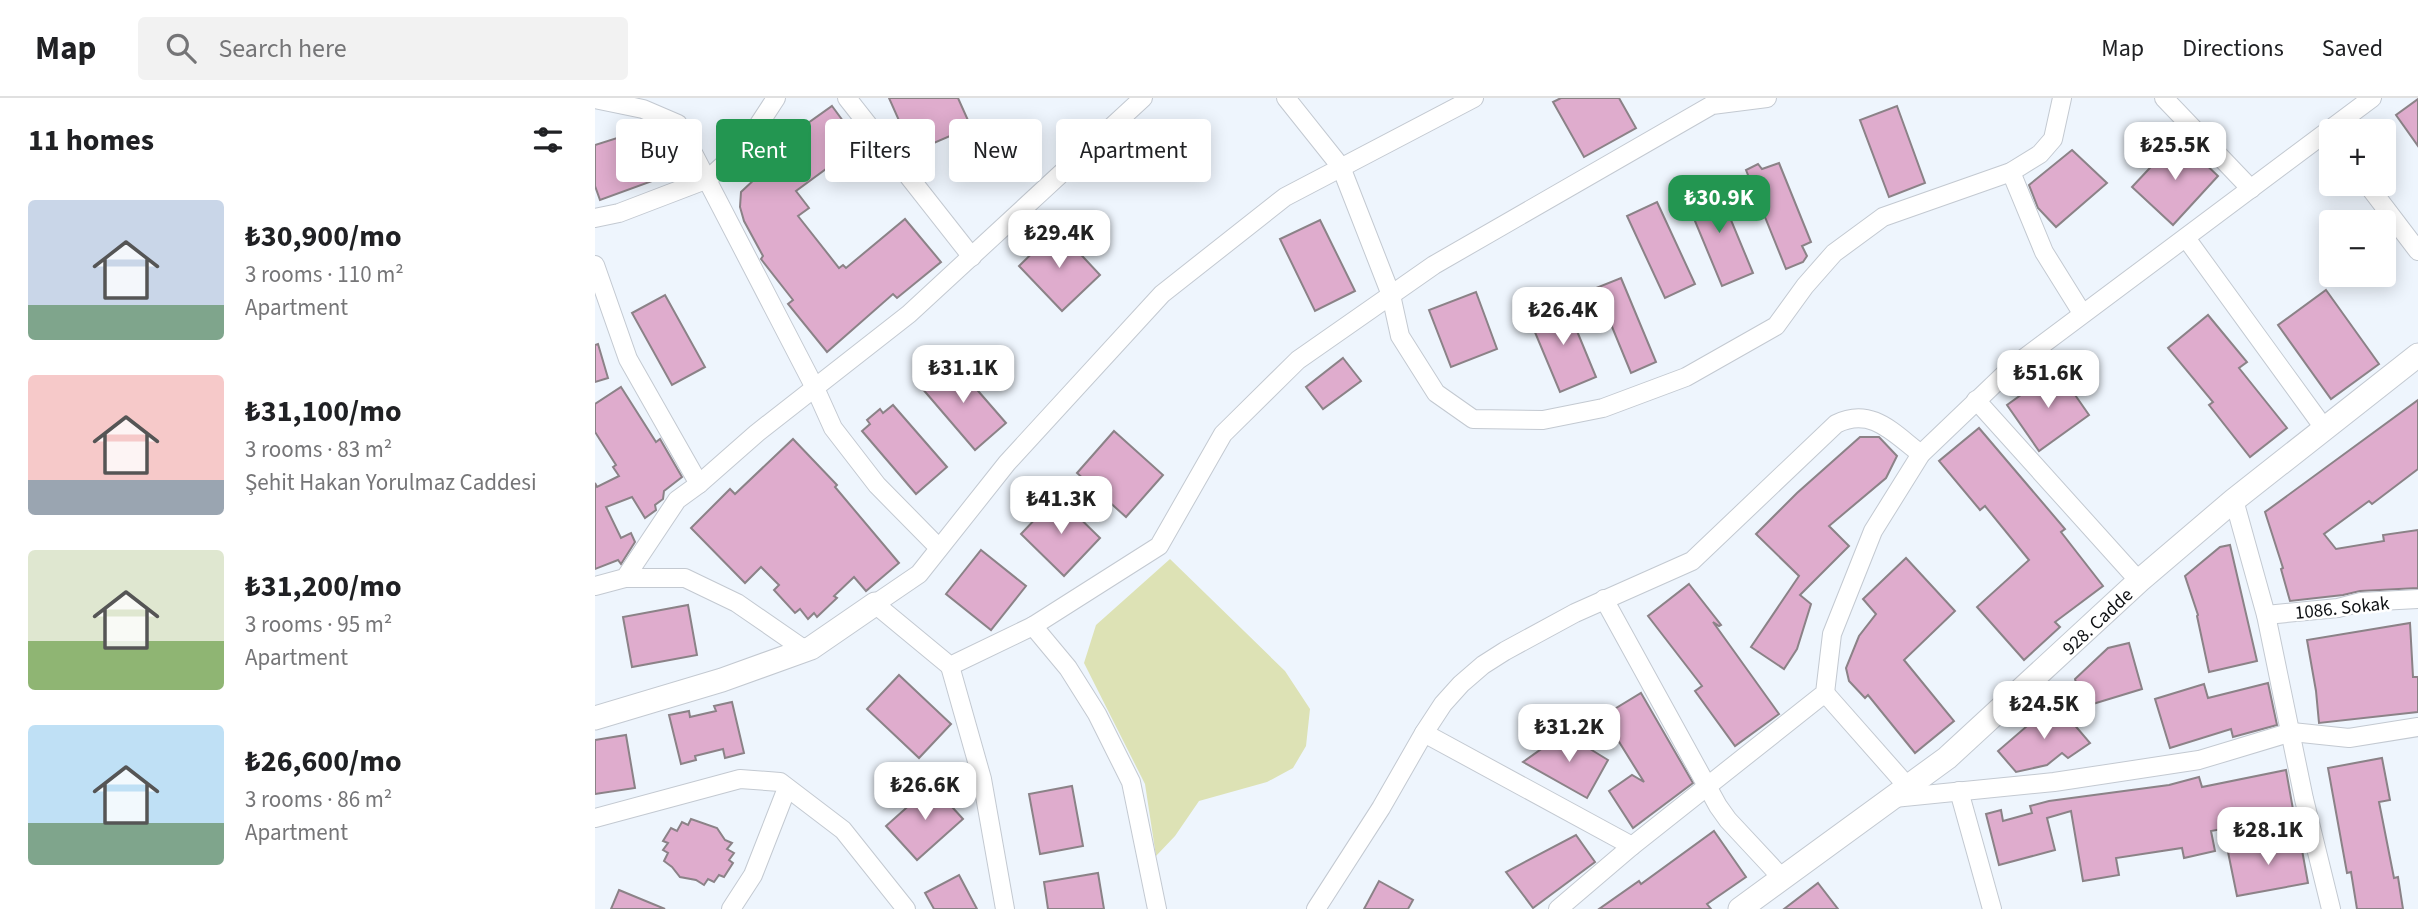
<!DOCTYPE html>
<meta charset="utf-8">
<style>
body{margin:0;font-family:"Source Sans 3",sans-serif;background:#f2f2f2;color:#202124;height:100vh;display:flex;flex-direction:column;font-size:26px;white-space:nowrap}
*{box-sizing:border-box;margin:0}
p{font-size:23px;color:#757577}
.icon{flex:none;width:38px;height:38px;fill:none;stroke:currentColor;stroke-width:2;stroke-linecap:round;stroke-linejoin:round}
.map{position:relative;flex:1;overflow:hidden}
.side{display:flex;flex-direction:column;background:#fff;width:595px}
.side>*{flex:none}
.top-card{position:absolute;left:21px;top:21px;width:665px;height:63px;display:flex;gap:14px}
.controls{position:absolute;left:1724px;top:21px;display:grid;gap:14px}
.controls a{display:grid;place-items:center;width:77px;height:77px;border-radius:7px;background:#fff;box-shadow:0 4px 18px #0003;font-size:35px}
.price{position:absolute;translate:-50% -60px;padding:0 16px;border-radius:14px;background:#fff;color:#222;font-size:23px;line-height:46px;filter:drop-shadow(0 2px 4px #0008)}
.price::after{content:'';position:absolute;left:50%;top:42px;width:21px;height:16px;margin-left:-10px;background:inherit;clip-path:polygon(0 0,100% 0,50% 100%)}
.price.on{background:#239651;color:#fff}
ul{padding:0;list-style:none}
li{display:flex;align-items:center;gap:21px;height:175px;padding:0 28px}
li span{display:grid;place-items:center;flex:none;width:196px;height:140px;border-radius:7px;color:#555}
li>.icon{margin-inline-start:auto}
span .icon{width:84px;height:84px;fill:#fffc;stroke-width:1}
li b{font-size:30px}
h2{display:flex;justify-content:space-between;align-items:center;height:84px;padding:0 28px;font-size:30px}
.chip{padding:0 24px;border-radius:7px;background:#fff;box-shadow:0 4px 18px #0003;font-size:24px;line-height:63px}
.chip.on{background:#239651;color:#fff}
header{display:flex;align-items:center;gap:42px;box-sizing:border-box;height:98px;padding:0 35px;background:#fff;border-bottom:2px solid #e0e0e0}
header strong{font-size:33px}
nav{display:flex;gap:38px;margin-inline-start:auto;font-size:24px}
.search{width:490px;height:63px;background:#f2f2f2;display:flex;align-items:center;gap:18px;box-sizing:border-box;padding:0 24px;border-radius:7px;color:#757577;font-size:26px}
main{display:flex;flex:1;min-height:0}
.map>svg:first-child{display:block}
</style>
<header>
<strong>Map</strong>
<div class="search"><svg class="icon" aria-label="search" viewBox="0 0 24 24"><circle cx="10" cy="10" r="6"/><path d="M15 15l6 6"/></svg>Search here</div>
<nav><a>Map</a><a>Directions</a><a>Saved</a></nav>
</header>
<main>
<section class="side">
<h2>11 homes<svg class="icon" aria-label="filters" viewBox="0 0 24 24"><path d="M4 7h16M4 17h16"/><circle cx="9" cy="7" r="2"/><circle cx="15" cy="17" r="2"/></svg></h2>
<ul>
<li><span style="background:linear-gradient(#c9d6e8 75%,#7fa58c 0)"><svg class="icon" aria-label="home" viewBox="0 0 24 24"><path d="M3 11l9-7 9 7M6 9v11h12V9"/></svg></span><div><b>₺30,900/mo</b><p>3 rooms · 110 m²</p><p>Apartment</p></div></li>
<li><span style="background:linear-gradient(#f6c9c9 75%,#9aa5b1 0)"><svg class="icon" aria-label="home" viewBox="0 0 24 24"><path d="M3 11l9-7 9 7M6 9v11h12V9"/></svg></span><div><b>₺31,100/mo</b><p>3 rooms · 83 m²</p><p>Şehit Hakan Yorulmaz Caddesi</p></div></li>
<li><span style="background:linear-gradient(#dfe7d0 65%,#8fb573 0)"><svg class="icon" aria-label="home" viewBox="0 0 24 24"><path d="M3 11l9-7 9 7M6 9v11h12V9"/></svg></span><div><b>₺31,200/mo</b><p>3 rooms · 95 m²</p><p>Apartment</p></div></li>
<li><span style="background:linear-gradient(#bfe0f5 70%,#7fa58c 0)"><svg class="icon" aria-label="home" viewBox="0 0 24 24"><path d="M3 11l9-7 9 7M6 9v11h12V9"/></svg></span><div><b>₺26,600/mo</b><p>3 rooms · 86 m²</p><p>Apartment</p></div></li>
</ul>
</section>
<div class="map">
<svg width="1823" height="811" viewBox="0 0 1823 811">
<rect width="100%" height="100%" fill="#eef5fd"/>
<path fill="#dde2b5" d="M575,461L690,573L715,611L711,648L698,670L672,684L604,703L580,738L561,758L550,686L489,565L501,527Z"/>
<g fill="#dfaccd" stroke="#8b8287" stroke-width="2">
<path d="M294,0H363L376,29L318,54Z"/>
<path d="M966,0H1024L1041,30L989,59L958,4Z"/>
<path d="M1823,1V48L1801,17Z"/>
<path d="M237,8L265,46L201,93L214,110L203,118L244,170L248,167L251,170L310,121L346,164L302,200L298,196L232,254L193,206L198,202L166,161L168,158L149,123L145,109L146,94L162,79L163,72L190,51L185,45Z"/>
<path d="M1302,8L1330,85L1294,99L1265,22Z"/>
<path d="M41,34L70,42L82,74L5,102L0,88V47Z"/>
<path d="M1583,40L1623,78L1578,127L1537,89Z"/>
<path d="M1477,52L1512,85L1461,129L1443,110L1434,87Z"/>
<path d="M1184,65L1216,144L1207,148L1212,158L1208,164L1191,171L1151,72L1163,66L1167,71Z"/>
<path d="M1121,86L1158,175L1127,188L1090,99Z"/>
<path d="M1062,104L1100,186L1070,200L1032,118Z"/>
<path d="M725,122L760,193L720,213L685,141Z"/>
<path d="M462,131L505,177L467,213L424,168Z"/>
<path d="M1026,180L1061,264L1036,275L1001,190Z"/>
<path d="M1731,192L1784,266L1736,301L1683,227Z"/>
<path d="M881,194L902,251L856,269L834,212Z"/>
<path d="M70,197L110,269L77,287L37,215Z"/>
<path d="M970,204L1001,279L965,294L934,220Z"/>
<path d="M1613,217L1652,264L1644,270L1692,330L1655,359L1614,307L1618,304L1573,250Z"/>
<path d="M3,246L13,280L0,284V247Z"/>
<path d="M748,260L766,283L728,311L711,289Z"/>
<path d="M357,263L411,325L380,352L326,289L334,282L331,279L344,268L347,272Z"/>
<path d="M1462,271L1494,317L1444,353L1412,307Z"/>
<path d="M26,289L61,344L65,341L87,379L69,393L68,401L60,407L61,412L50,420L37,399L11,409L26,440L36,435L40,444L26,466L23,462L0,471V385L2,389L24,378L18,369L21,367L0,334V306Z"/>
<path d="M1823,302V371L1777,406L1774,403L1729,436L1741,451L1789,443L1788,437L1823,432V490L1765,493L1748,497L1695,503L1686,471L1688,470L1670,414Z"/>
<path d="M298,307L352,369L321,396L267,333L275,326L272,322L285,311L288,315Z"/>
<path d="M1384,330L1470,431L1466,434L1508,488L1460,524L1465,529L1429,562L1382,509L1434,462L1390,408L1385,412L1344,363Z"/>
<path d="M519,333L568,377L531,419L482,375Z"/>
<path d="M1265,339H1284L1302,358L1291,380L1234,428L1254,448L1205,497L1216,506L1202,551L1189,571L1156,549L1204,478L1161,436L1202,395Z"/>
<path d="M198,341L242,387L240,389L304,465L271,493L259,479L239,498L242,500L222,519L219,515L213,521L205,511L200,515L179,492L184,487L166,469L150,485L96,430L135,391L140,396Z"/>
<path d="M462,398L505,440L469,478L426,436Z"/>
<path d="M1635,447L1662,563L1614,574L1602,518L1603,517L1590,478L1625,449Z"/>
<path d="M386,452L431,488L396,532L351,496Z"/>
<path d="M1311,460L1360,513L1309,562L1359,623L1320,655L1273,597L1270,600L1254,583L1251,570L1264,538L1281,516L1268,501Z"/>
<path d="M1094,486L1126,527L1124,528L1118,524L1184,616L1140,648L1100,593L1107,588L1053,518Z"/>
<path d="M93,507L102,557L37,569L28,519Z"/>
<path d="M1815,525L1818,579H1823V614L1724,625L1721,593L1712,542Z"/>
<path d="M1534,545L1547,591L1488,609L1480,581L1513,550Z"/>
<path d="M304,577L356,626L324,660L272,611Z"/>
<path d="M1673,585L1682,627L1638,639L1636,631L1575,650L1560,601L1609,586L1613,600Z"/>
<path d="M1046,595L1098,685L1038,730L1014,693L1037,677L1049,684L1008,618Z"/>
<path d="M137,604L149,655L130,660L128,651L100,658L101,662L86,666L74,617L94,613L95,619L121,613L119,608Z"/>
<path d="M1460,604L1495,645L1473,660L1467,655L1452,667L1421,674L1403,653Z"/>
<path d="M969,635L1013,662L992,700L928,664Z"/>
<path d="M31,637L40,690L0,696V642Z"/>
<path d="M1787,660L1795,702L1784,704L1799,780L1803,779L1808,811H1762L1756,774L1752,775L1733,670Z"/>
<path d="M1691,672L1699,717L1616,733L1620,753L1589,760L1587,750L1521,760L1524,777L1488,783L1476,713L1452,720L1460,752L1404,767L1391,716L1406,712L1408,723L1437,715L1435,708L1454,703L1574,687L1604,679L1607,689Z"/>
<path d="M337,687L368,721L322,762L291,728Z"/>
<path d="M477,688L488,748L445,756L434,696Z"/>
<path d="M96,721L122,730L130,742L137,745L132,751L139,755L134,762L138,765L129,779L124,777L119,784L113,781L109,787L101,782L85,779L77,769L69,763L73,755L68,752L73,745L68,743L76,730L82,733L87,724L93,727Z"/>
<path d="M1119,733L1151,779L1112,806L1116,811H1004L1044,783L1046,786Z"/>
<path d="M981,737L1000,764L938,810L911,774Z"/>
<path d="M1705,741L1713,785L1642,798L1633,754Z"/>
<path d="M503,775L509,811H453L449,784Z"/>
<path d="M364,777L382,811H339L330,795Z"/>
<path d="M784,783L818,802L813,811H769Z"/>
<path d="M1223,785L1243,811H1189Z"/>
<path d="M24,792L70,811H16Z"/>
</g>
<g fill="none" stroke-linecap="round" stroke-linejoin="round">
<g stroke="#c3c9d1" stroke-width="20">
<g id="minor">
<path d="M252,0L377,159"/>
<path d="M691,0L746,69L796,197L805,238L841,295L878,321L948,322L1008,310L1091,279L1181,228L1210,188L1239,155L1288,119L1416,74L1445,56L1458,41L1467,0"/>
<path d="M879,0L690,99L567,196L412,365L324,476L280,506L355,568L438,528L564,448L628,336L703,262L839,167L1117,7L1172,0"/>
<path d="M1569,0L1656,91"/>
<path d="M0,1L48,11L83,26L220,290L238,330L282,387L344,450"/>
<path d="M1416,74L1449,154L1487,215"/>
<path d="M1772,86L1823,153"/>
<path d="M0,120L24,115L113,81L151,46L181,0"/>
<path d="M1591,140L1729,330"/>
<path d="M0,167L33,261L104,386"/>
<path d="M1381,302L1544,483"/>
<path d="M1639,402L1671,517L1709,701L1736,811"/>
<path d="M30,480H90L142,505L210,552"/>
<path d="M0,488L30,480L82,402L104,386L162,335L314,216L548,0"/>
<path d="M1009,501L1123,708L1133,722L1188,781"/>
<path d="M1671,517L1743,510L1766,504L1823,501"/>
<path d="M438,528L473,570L502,616L536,684L562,811"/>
<path d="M355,568L387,681L410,811"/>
<path d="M1230,595L1313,689"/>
<path d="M829,635L1037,748"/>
<path d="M1364,693L1397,811"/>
<path d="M1299,700L1459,684L1604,662L1697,634L1754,640L1823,629"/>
<path d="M0,720L145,681L185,684L248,732L311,811"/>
<path d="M136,811L158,777L192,690"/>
<path d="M721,811L786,710L829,635L848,606L866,586L888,567L910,553L980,515L1097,463L1241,326C1277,308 1299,336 1326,356"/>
<path d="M963,811L1037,748L1230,595L1237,536L1278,433L1326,356L1416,270L1777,0"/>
</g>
</g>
<g stroke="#c3c9d1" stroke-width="25">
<g id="tertiary">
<path d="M0,620L127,582L216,550L280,506"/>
<path d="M1145,811L1352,660L1544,483L1639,402L1823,257"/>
</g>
</g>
<use href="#minor" stroke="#fff" stroke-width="18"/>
<use href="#tertiary" stroke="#fff" stroke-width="23"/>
</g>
<g text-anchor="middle" stroke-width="5" stroke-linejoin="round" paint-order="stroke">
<g font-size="19" fill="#0e1013" stroke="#fff">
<text transform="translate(1747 509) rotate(-6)" y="7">1086. Sokak</text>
<text transform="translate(1502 523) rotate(-43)" y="7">928. Cadde</text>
</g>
</g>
</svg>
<div class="controls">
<a>+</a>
<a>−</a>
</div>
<b class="price" style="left:1580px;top:84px">₺25.5K</b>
<b class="price on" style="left:1124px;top:137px">₺30.9K</b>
<b class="price" style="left:464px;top:172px">₺29.4K</b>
<b class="price" style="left:968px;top:249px">₺26.4K</b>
<b class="price" style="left:368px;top:307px">₺31.1K</b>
<b class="price" style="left:1453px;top:312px">₺51.6K</b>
<b class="price" style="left:466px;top:438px">₺41.3K</b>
<b class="price" style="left:1449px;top:643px">₺24.5K</b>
<b class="price" style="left:974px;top:666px">₺31.2K</b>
<b class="price" style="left:330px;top:724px">₺26.6K</b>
<b class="price" style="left:1673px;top:769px">₺28.1K</b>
<div class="top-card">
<a class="chip">Buy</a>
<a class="chip on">Rent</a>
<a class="chip">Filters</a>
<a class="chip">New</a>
<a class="chip">Apartment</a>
</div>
</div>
</main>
